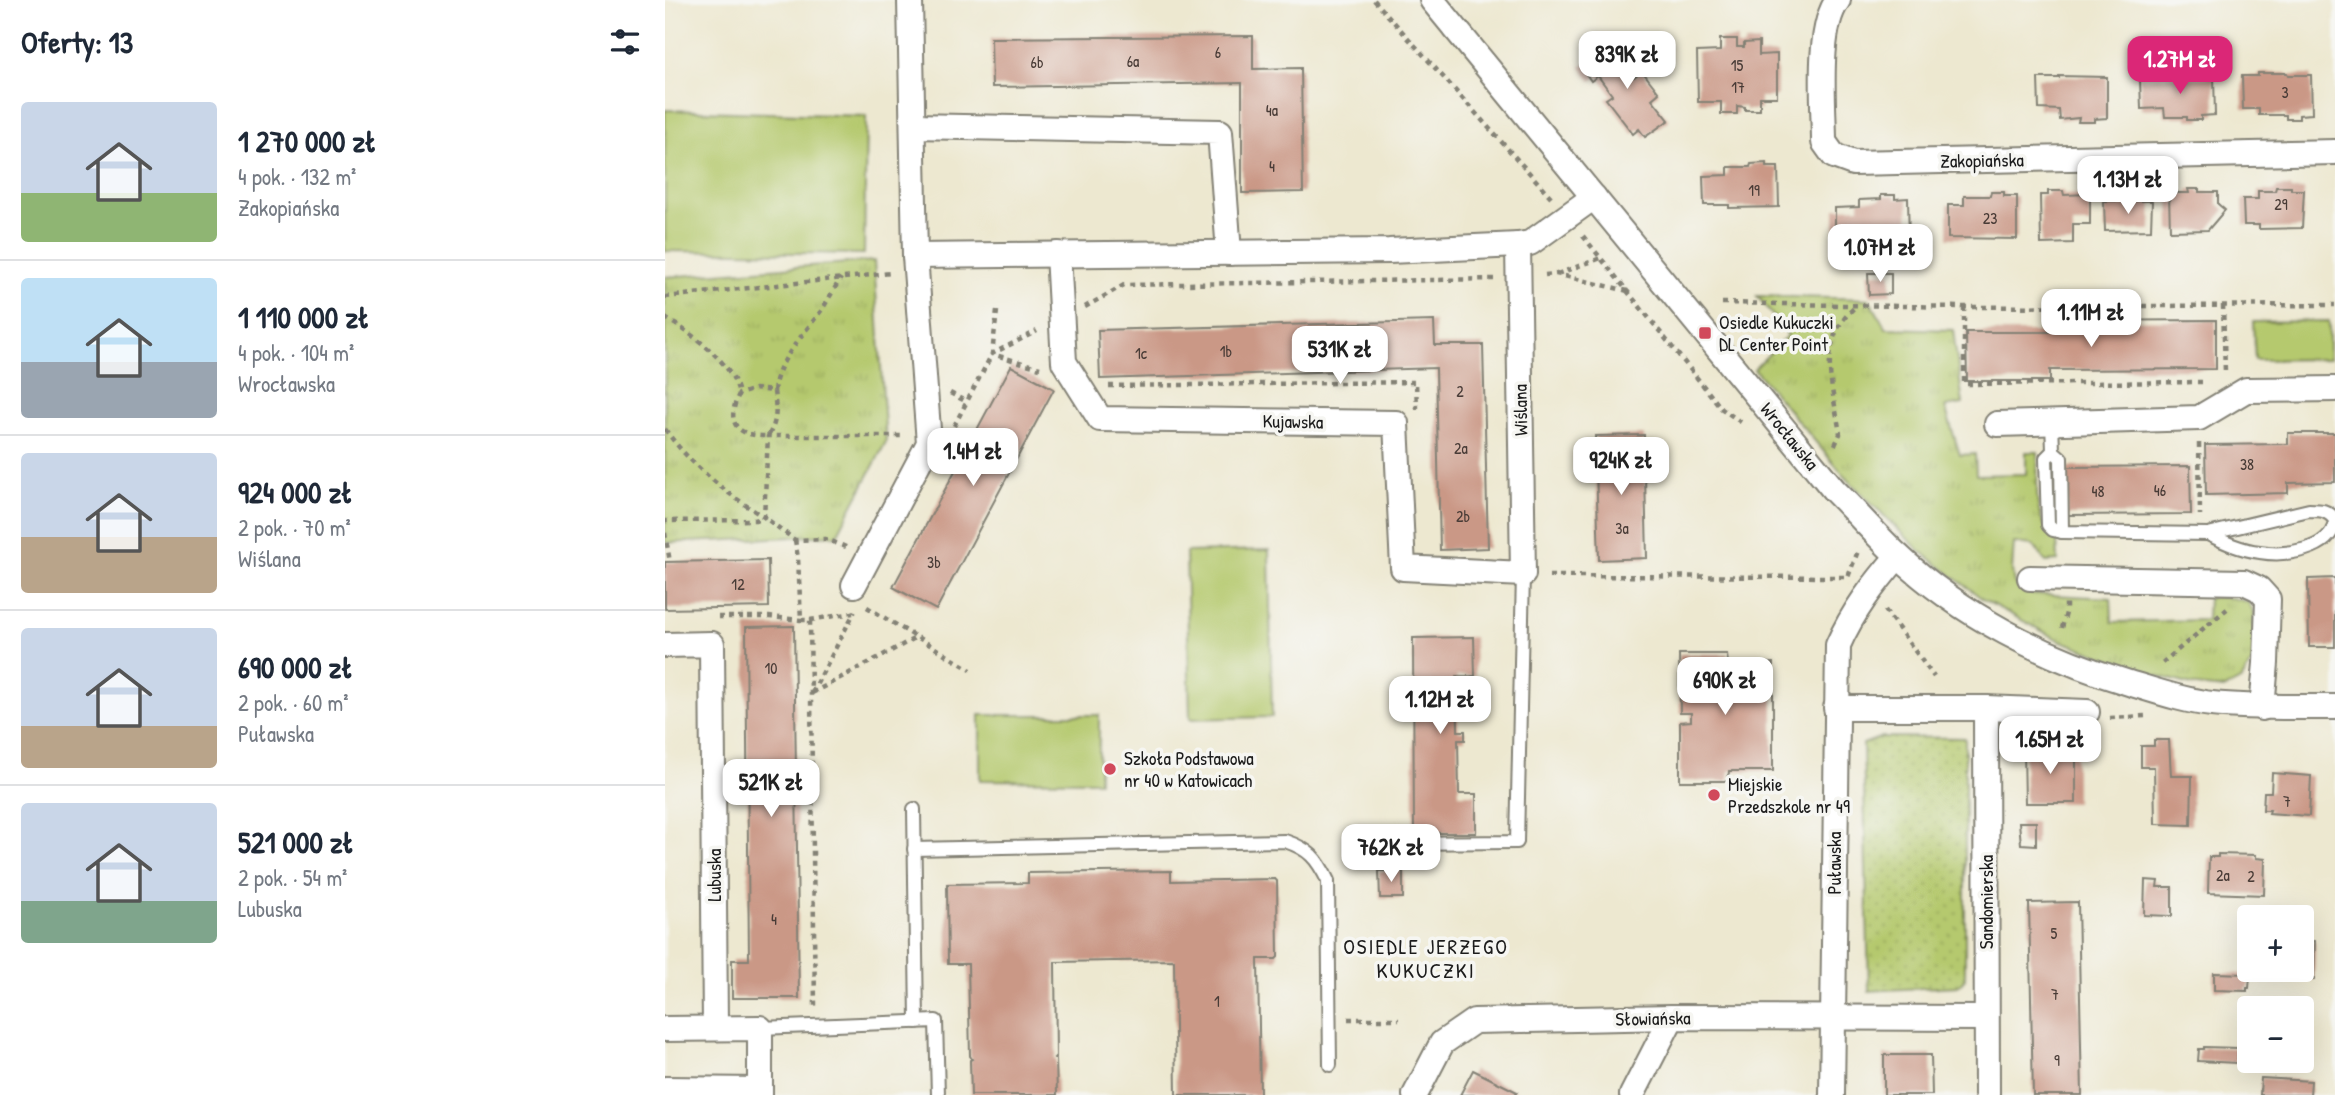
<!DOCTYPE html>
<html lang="pl">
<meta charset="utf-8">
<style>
body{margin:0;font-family:"Patrick Hand",sans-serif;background:#f2f2f3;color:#1f2937;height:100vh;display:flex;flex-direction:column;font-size:26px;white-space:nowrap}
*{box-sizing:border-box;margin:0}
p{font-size:23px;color:#747a83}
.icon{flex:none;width:38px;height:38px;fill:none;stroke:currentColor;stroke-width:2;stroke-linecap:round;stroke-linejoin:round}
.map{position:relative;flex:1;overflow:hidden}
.details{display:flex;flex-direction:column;background:#fff;width:665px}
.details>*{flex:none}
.tools{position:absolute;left:1572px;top:905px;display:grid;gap:14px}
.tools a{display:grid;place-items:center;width:77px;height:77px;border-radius:7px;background:#fff;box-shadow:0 7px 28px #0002;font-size:35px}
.price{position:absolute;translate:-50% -60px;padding:0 16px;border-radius:14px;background:#fff;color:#222;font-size:23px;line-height:46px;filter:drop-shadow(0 2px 4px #0008)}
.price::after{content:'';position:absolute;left:50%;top:42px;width:21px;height:16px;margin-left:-10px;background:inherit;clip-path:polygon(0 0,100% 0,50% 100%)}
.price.on{background:#db2777;color:#fff}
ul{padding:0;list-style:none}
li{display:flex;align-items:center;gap:21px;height:175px;padding:0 21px}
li+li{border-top:2px solid #e0e1e3}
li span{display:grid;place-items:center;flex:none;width:196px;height:140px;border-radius:7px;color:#555}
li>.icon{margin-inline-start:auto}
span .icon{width:84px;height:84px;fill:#fffc;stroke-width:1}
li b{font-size:30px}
h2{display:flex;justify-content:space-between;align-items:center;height:84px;padding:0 21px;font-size:30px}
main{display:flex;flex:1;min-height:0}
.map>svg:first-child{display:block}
</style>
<main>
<section class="details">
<h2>Oferty: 13<svg class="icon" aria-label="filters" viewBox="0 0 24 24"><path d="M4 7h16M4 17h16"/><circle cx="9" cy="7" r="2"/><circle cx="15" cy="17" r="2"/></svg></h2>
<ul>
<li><span style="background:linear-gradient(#c9d6e8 65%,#8fb573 0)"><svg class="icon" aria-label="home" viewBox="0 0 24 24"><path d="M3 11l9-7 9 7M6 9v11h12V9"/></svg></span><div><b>1 270 000 zł</b><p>4 pok. · 132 m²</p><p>Zakopiańska</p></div></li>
<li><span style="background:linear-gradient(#bfe0f5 60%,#9aa5b1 0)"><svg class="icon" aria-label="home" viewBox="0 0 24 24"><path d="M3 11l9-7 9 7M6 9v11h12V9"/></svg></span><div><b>1 110 000 zł</b><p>4 pok. · 104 m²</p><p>Wrocławska</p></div></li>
<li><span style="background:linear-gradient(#c9d6e8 60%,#b9a48a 0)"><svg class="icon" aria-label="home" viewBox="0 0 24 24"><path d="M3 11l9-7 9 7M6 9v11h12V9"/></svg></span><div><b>924 000 zł</b><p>2 pok. · 70 m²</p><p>Wiślana</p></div></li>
<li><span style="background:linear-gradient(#c9d6e8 70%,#b9a48a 0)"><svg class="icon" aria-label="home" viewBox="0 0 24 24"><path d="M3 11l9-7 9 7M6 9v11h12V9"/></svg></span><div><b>690 000 zł</b><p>2 pok. · 60 m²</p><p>Puławska</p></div></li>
<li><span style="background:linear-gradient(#c9d6e8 70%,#7fa58c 0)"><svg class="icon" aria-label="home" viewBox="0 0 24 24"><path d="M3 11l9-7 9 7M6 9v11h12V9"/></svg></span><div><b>521 000 zł</b><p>2 pok. · 54 m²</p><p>Lubuska</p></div></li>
</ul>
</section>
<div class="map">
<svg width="1670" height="1095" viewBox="0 0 1670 1095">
<defs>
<pattern id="grass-tufts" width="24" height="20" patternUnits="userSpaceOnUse" patternTransform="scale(1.75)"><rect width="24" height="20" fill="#b5c96e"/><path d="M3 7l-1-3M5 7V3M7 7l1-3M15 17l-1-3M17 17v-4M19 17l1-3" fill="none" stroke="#9bac5f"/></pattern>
<pattern id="park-dots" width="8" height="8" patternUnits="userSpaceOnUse" patternTransform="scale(1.75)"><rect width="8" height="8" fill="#b5c96e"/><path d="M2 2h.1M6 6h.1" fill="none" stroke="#9bac5f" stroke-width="1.8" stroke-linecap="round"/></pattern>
</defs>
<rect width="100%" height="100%" fill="#f6f6f2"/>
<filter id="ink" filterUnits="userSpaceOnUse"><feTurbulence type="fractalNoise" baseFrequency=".0143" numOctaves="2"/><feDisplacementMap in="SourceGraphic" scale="14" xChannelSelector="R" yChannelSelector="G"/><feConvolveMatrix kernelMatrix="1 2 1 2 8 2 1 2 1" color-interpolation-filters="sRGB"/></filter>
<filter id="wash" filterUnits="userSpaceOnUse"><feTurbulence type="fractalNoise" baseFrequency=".00686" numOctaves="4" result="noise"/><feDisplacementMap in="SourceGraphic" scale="28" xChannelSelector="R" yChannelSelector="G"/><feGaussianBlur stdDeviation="1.57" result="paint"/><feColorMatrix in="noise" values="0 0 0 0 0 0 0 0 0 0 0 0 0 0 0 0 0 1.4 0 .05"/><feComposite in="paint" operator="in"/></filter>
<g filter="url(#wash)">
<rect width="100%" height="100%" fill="#ede8d0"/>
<g fill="url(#grass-tufts)" stroke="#687245" stroke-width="2">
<path d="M209,261L221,442L172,535L0,543V277Z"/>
<path d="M1092,296L1204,299L1221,328L1288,330L1298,404L1280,407L1295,455L1310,454L1311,475L1361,474V452H1373C1373,482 1365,519 1392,539L1393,561L1381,562L1368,545L1349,543L1347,570L1349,584L1368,594L1446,598L1447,622L1542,620L1543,597L1567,598L1583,602L1589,613V659L1577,679L1559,689L1531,686L1486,674L1394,640L1319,600L1255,551L1182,479L1089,369L1123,335Z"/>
</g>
<path fill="url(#park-dots)" stroke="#687245" stroke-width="2" d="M1217,737L1300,738V978L1293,986L1204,991L1198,744Z"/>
<g fill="#b5c96e" stroke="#687245" stroke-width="2">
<path d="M0,110L201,116L199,254L0,251Z"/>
<path d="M1664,321V359L1590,360L1588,322Z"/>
<path d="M604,550L607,717L525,719L521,552Z"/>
<path d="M315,715H434V781L315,780Z"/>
</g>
<g id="blocks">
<g fill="#ca9886">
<path d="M588,36V69L636,68L638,192L577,193V83L327,87L326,38Z"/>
<path d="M1055,39H1072V47H1079V43L1094,42V55L1112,54V97H1095V110H1080V107L1072,106V114H1056V102H1033L1032,52L1055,51Z"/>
<path d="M953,40L963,53L955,58L969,77L977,71L994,93L987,99L1004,120L980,137L974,129L968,134L941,99L947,95L933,76L926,81L916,67Z"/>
<path d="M1593,73H1622L1623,75H1646L1647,114L1634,115V119H1621V115H1594V109H1578L1577,76H1593Z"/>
<path d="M1525,75V78L1549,77L1550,115L1536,116V120H1522V117H1500L1499,108L1476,109L1475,79Z"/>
<path d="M1394,76L1442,77V118L1429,119V122H1413L1414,118L1395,120L1394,110L1374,109L1373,78H1394Z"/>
<path d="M1101,163V167H1113L1114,207L1064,208V205H1039L1038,176L1063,175V167H1085L1086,164Z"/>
<path d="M1611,187H1626V190H1639L1637,228L1594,229V225H1579L1578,199H1593V191H1610Z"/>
<path d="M1523,189H1534V192H1553V204L1560,210L1543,230L1505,231L1504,193H1524Z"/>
<path d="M1383,191H1398L1399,195L1425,194V224H1408V243L1376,244L1375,195H1383Z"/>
<path d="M1326,192H1339V196H1352V239L1283,238V205H1299V196H1325Z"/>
<path d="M1216,195H1230V199L1243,198L1244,241L1194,242V239L1170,240V208L1194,207V200L1216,199Z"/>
<path d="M1439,201H1487L1486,230L1440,231Z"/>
<path d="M1203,273H1226V294L1204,295Z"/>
<path d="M1551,320V369L1385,370V381H1302L1301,332H1385L1384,321Z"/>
<path d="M769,321L770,345H818L823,548L775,550L771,368L435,379L433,330Z"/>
<path d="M346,366L389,389L271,610L228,587Z"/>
<path d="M1623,433H1670V482L1623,483V493L1541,495L1540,445L1623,444Z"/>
<path d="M979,435L982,558L934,560L930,436Z"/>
<path d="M1525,466L1526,514L1402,515V467Z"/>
<path d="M103,560L104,607L0,609V562Z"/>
<path d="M1670,578V647H1644L1643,579Z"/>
<path d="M129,626L134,998H67V960H84L81,627Z"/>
<path d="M809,637L810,676H792L793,731H800V740H793L794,794H811V833H749L748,638Z"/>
<path d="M1014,654H1062L1063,664L1108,663V771H1064L1063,781H1015V722L1026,721V713H1015Z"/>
<rect x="1383" y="733" width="24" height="15"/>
<rect x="1361" y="737" width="16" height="11"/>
<path d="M1489,740H1504L1506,776H1527L1526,825L1490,824L1489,767H1476V746H1489Z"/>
<path d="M1359,750H1411V803H1360Z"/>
<path d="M1607,773L1646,776L1644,816L1604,813L1605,810H1598L1599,792H1606Z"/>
<path d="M1354,822H1371V845L1356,844Z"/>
<path d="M1553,854L1591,855V858L1600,859L1599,895L1543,893L1544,857H1553Z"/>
<path d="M506,871V881L610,879L612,881L613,957L611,959H593L595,1095H511L509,960L390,962L391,1056L389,1058L391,1059L392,1095H306L305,1060L307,1059L305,1056L303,964H283L282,884L363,883V873Z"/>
<path d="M714,871H738V898H715Z"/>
<path d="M1480,880L1493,881L1492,887H1507V916L1479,915Z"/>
<path d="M1413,902L1417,1095H1368L1364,903Z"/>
<path d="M1636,941H1650L1649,980L1610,978V970H1636Z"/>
<path d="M1549,973L1582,974V977H1585L1584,988H1582V991L1549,990Z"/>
<path d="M1577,1012H1584V1042H1576Z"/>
<path d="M1539,1047L1573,1048L1572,1063L1533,1061L1534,1049H1539Z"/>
<path d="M1219,1055H1266L1267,1095H1219Z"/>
<path d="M808,1070L852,1092L850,1095H795Z"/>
<path d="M1596,1078L1646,1081L1645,1095H1595Z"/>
</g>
</g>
</g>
<g filter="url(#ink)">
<use href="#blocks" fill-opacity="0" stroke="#848276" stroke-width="2"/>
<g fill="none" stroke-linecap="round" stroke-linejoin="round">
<g stroke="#848276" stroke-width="16">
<g id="service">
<path d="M1387,422L1388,451L1381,458L1383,525L1388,530L1397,532L1543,534L1644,510C1656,510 1663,510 1670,520"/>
<path d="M1388,451L1396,458L1397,532"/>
<path d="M1543,534C1559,542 1576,550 1595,552C1619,556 1665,551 1670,522"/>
<path d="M249,809L252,1022"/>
<path d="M729,843L852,842L858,574"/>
<path d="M249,849L620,841C644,849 652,858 663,881L665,1065"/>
<path d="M95,1028L271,1021L273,1095"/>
</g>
</g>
<g stroke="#848276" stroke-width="28">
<g id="minor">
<path d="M245,0L250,256L724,251L853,245L865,243L929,197"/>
<path d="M767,0L1169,490C1190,511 1210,534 1232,555C1297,616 1380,658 1464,683C1491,691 1519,701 1547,704C1588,708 1629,707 1670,707"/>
<path d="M1173,0C1151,29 1159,105 1159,142L1169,156L1188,163L1670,152"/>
<path d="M248,126L555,132L564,253"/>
<path d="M393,254L399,362L435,419L731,423L738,568L858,574L853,245"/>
<path d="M1332,424L1534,418L1581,390L1670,389"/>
<path d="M1365,578L1579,582L1594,589L1603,599L1601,663L1597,708"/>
<path d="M189,585L264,443L250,256"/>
<path d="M0,645L47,644L50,1028"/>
<path d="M1171,708H1321L1422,712"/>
<path d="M1321,708L1322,1095"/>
<path d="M0,1029L95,1028V1095"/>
<path d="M0,1089L95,1090"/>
<path d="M750,1095L777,1043L809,1021L1007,1017L1321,1018"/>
<path d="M967,1095L1007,1017"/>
<path d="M1167,1095L1173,645C1188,611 1209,584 1233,556"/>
</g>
</g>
<g stroke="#848276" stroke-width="4.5" stroke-dasharray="5 5" stroke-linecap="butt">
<path d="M709,0L886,197"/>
<path d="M918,236L1057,409L1080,425"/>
<path d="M892,274L936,258"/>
<path d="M880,275L891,274L963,291"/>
<path d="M0,297L226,273"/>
<path d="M1057,303L1299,307L1670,305"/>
<path d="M1558,305L1560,372"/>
<path d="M420,307L459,285L829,279"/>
<path d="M1299,307V384L1541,382"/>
<path d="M332,311L327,354L375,368"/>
<path d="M0,318C26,333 68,362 74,394"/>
<path d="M444,386L751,382L752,409"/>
<path d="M109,391C111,409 113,421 103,436C72,436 60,424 74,394L90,389L109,391C112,361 138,335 156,311C163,300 169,289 176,278"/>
<path d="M285,393L302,402"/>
<path d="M289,426L327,354L372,331"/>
<path d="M0,429C25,465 62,494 99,517L90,520L0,521"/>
<path d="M1534,443L1535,515"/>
<path d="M1170,445L1175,434C1168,387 1150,343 1190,307"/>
<path d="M0,533L5,562"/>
<path d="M130,540L133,558L136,620H145L150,1007"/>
<path d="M181,547L161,539L130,540L99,517L103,436H237"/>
<path d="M884,576L1183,577L1193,551"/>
<path d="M202,607L251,637"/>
<path d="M1220,610L1269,677"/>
<path d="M53,617H104L136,620"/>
<path d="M145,620L188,613"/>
<path d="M1397,628L1401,613V603"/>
<path d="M1497,663L1562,609"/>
<path d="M147,693L252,637L306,670"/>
<path d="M147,693L190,611"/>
<path d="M1445,718L1481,716"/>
<path d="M683,1019H734"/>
</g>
<use href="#service" stroke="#fff" stroke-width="12"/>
<use href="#minor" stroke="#fff" stroke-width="24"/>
</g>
</g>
<g fill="#d1495b" stroke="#f6f6f2" stroke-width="2.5">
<rect x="1033" y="326" width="14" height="14" rx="3.5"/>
<circle cx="445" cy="769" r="7"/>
<circle cx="1049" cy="795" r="7"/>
</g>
<g text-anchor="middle" stroke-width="7" stroke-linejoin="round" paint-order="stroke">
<g font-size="16" fill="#483b36">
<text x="553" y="58">6</text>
<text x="468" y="67">6a</text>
<text x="372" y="68">6b</text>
<text x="1072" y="71">15</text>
<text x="1073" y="93">17</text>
<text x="1620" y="98">3</text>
<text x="607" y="116">4a</text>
<text x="607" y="172">4</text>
<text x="1089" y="196">19</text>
<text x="1616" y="210">29</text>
<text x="1325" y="224">23</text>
<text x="561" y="357">1b</text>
<text x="476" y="359">1c</text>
<text x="795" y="397">2</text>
<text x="796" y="454">2a</text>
<text x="1582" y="470">38</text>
<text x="1495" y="496">46</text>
<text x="1433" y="497">48</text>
<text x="798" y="522">2b</text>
<text x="957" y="534">3a</text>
<text x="269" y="568">3b</text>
<text x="73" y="590">12</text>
<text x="106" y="674">10</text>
<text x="1622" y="807">7</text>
<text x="1558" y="881">2a</text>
<text x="1586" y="882">2</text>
<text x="109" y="925">4</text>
<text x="1389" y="939">5</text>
<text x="1390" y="1000">7</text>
<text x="552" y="1007">1</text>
<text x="1392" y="1066">9</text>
</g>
<g font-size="19" fill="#1c1c1c" stroke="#f6f6f2">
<text transform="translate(1317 160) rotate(-1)" y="7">Zakopiańska</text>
<text transform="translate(855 410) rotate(-91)" y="7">Wiślana</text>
<text transform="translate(628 421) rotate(1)" y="7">Kujawska</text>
<text transform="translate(1125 436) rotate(51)" y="7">Wrocławska</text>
<text transform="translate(1169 863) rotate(-90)" y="7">Puławska</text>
<text transform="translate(49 875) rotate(-90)" y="7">Lubuska</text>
<text transform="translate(1321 902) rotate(-90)" y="7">Sandomierska</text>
<text transform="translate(988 1018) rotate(-1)" y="7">Słowiańska</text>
</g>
<g font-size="19" fill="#1c1c1c" stroke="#f6f6f2" text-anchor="start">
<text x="1054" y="329">Osiedle Kukuczki<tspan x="1054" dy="22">DL Center Point</tspan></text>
<text x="459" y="765">Szkoła Podstawowa<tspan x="459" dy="22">nr 40 w Katowicach</tspan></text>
<text x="1063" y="791">Miejskie<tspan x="1063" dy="22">Przedszkole nr 49</tspan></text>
</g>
<g font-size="21" letter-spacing="2" fill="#1c1c1c" stroke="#f6f6f2">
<text x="761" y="954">OSIEDLE JERZEGO<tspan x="761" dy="24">KUKUCZKI</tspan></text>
</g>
</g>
</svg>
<div class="tools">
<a>+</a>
<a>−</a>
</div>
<b class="price" style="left:962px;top:91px">839K zł</b>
<b class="price on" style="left:1515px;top:96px">1.27M zł</b>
<b class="price" style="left:1463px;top:216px">1.13M zł</b>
<b class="price" style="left:1215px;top:284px">1.07M zł</b>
<b class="price" style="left:1426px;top:349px">1.11M zł</b>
<b class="price" style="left:675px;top:386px">531K zł</b>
<b class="price" style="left:308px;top:488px">1.4M zł</b>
<b class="price" style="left:956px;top:497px">924K zł</b>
<b class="price" style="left:1060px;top:717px">690K zł</b>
<b class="price" style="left:775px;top:736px">1.12M zł</b>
<b class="price" style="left:1385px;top:776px">1.65M zł</b>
<b class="price" style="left:106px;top:819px">521K zł</b>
<b class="price" style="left:726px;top:884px">762K zł</b>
</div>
</main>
